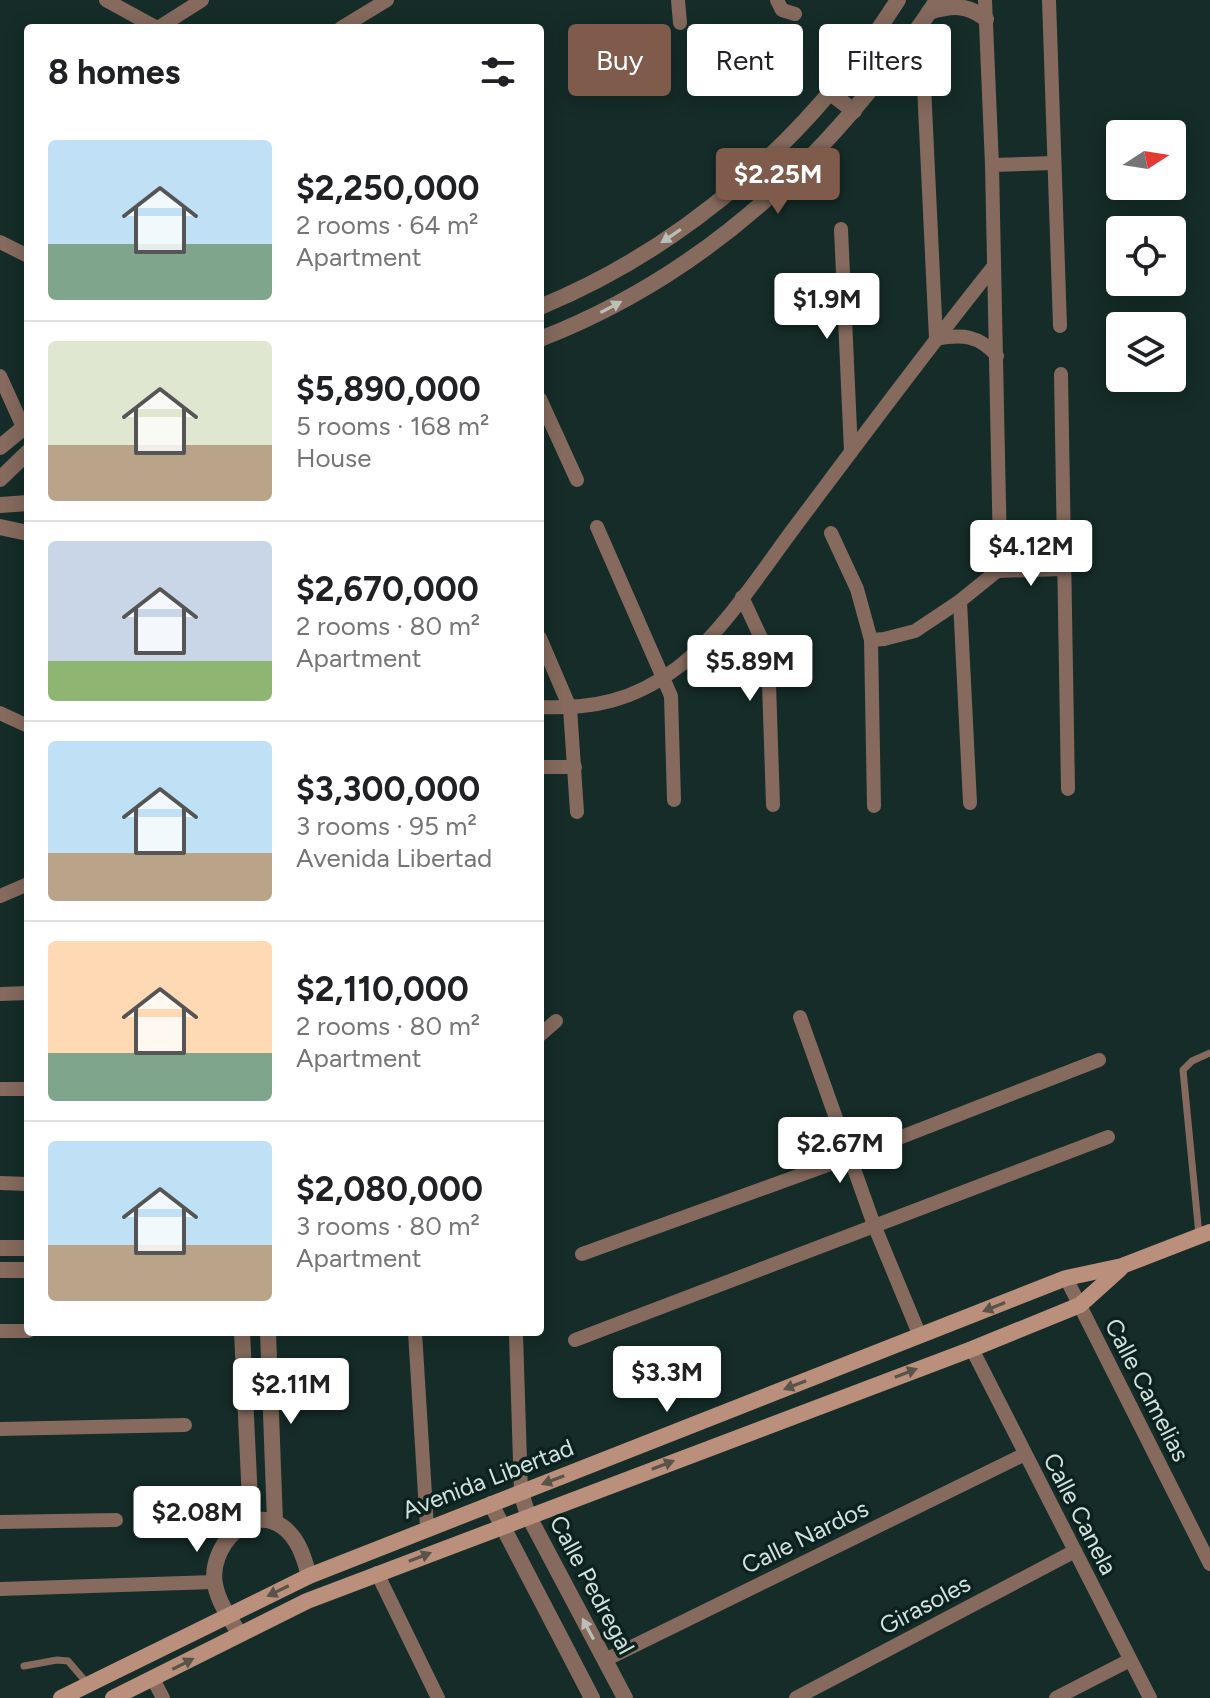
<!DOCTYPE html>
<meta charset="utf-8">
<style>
body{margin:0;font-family:Figtree,sans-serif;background:#f2f2f2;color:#202124;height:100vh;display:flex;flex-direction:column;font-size:30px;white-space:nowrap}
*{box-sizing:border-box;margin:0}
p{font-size:26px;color:#757577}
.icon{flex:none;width:44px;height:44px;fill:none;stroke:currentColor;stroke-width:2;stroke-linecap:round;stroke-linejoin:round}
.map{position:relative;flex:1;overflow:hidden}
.sheet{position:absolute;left:24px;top:24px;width:520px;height:1312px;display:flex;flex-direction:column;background:#fff;border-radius:8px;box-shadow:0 4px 20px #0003}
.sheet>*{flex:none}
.hud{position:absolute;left:568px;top:24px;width:522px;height:72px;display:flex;gap:16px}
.needle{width:52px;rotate:78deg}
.tools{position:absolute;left:1106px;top:120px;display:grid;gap:16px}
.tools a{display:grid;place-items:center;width:80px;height:80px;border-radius:8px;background:#fff;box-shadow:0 4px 20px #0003;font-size:40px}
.price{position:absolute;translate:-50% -68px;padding:0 18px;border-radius:8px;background:#fff;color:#222;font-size:26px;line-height:52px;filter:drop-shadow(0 2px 4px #0008)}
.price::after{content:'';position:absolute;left:50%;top:48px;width:24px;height:18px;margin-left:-12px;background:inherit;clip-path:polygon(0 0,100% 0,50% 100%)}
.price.active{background:#7e5b4b;color:#fff}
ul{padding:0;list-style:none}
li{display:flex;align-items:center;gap:24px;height:200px;padding:0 24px}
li+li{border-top:2px solid #e0e0e0}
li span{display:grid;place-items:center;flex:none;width:224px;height:160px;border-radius:8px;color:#555}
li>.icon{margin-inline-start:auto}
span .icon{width:96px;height:96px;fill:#fffc;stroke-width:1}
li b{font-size:34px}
h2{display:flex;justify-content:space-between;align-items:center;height:96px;padding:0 24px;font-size:34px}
.pill{padding:0 28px;border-radius:8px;background:#fff;box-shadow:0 4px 20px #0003;font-size:28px;line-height:72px}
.pill.active{background:#7e5b4b;color:#fff}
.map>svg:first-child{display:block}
</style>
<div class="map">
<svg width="1210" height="1698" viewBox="0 0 1210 1698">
<rect width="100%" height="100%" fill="#152c28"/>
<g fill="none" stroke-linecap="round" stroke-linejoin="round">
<g stroke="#856a5d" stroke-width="7">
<path d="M1199,1235L1183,1070L1192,1061L1210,1053"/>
<path d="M24,1666L57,1660L68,1661L87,1683"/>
</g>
<g stroke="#856a5d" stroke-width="14">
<path d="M106,0L157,28"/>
<path d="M678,0L680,23"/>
<path d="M777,0L782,10L795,14"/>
<path d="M985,0L992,165L1000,552L997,571"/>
<path d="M1049,0L1060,326"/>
<path d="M158,28L202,0"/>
<path d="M341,28L387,0"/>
<path d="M924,86L936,339C962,334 979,335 997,356"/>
<path d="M992,165L1053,163"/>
<path d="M841,229L851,452"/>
<path d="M0,242L28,256"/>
<path d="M1061,374L1068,789"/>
<path d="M0,376L23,427"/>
<path d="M540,399L577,480"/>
<path d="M597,527L671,696L674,800"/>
<path d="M831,533L857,589L871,640L874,806"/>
<path d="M1000,552L1063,549"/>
<path d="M742,597L768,653L773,805"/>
<path d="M960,601L970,803"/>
<path d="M540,638L570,708L577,812"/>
<path d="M871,640L884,639L915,631L960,601L997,571L1063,569"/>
<path d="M540,707C593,709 633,701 677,668C719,637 762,571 794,528C860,440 925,352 994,266"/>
<path d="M0,713L28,726"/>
<path d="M540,767H575"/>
<path d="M0,896L28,884"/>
<path d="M0,994L28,993"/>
<path d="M800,1017L874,1225L920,1336"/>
<path d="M540,1035L556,1021"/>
<path d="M0,1089H28"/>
<path d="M0,1183L28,1184"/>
<path d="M582,1254L850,1157L1099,1060"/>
<path d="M1066,1278L1210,1564"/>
<path d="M0,1331H28"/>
<path d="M415,1332L427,1527"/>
<path d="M516,1335L521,1493"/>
<path d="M575,1340L1108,1137"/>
<path d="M972,1349L1150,1698"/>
<path d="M0,1429L185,1425"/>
<path d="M0,1522L116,1520"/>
<path d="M377,1573L438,1698"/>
<path d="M0,1589L214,1582"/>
<path d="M605,1660L1025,1454"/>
<path d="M153,1679L163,1698"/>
<path d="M796,1698L1075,1551"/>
<path d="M1056,1698L1130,1660"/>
</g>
<g stroke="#856a5d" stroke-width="16">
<path d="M929,12C952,5 967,4 986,19"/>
<path d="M829,92L854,111"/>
<path d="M540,307C688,246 812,135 898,0"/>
<path d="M540,339C677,286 789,193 879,79C899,53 920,28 937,0"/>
<path d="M0,447L28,424"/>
<path d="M0,479L28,452"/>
<path d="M0,505L28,503"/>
<path d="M0,527L28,533"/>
<path d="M0,1248H28"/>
<path d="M0,1270H28"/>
<path d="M242,1332L251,1522"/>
<path d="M268,1332L275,1522"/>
<path d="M521,1493L528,1515L625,1698"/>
<path d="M491,1504L592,1698"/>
<path d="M240,1634C230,1619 218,1602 215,1584C208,1550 248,1501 283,1527C299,1539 304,1558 309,1576"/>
</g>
<g stroke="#ba8f7b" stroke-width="16">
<path d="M61,1698L309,1576L1066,1278L1122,1266L1210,1232"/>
<path d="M113,1698L307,1601L972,1349L1080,1305L1120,1269"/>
</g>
</g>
<defs><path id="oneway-solid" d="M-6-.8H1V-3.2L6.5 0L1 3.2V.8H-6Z" transform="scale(2)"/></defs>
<g fill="#bcbeb8">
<use href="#oneway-solid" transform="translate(671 236) rotate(146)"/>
<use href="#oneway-solid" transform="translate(611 307) rotate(-28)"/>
<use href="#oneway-solid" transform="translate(588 1629) rotate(-118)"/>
</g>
<g fill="#5a5348">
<use href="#oneway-solid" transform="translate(994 1307) rotate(158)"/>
<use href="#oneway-solid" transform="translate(906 1373) rotate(-21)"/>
<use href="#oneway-solid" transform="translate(795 1385) rotate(159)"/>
<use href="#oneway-solid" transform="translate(663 1465) rotate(-21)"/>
<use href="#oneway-solid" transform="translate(553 1480) rotate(159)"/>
<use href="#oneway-solid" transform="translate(420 1557) rotate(-21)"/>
<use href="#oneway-solid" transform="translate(278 1591) rotate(154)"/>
<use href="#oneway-solid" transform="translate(183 1664) rotate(-27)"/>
</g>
<g text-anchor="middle" stroke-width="7" stroke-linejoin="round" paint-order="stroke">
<g font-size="24" fill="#d4e2df" stroke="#0b221e">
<text transform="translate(1147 1390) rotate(63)" y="8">Calle Camelias</text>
<text transform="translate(488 1479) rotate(-21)" y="8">Avenida Libertad</text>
<text transform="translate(1080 1514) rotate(63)" y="8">Calle Canela</text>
<text transform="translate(805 1537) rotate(-26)" y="8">Calle Nardos</text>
<text transform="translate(592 1585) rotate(62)" y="8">Calle Pedregal</text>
<text transform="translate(925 1605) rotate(-28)" y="8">Girasoles</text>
</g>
</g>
</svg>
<div class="tools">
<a><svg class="needle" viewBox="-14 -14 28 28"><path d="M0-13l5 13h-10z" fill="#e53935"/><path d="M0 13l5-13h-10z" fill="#757577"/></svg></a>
<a><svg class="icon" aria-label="locate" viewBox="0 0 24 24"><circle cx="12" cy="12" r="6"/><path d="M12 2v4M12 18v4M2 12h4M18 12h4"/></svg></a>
<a><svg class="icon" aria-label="layers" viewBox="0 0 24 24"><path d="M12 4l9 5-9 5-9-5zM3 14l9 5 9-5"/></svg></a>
</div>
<b class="price active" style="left:778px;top:216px">$2.25M</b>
<b class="price" style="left:827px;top:341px">$1.9M</b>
<b class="price" style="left:1031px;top:588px">$4.12M</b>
<b class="price" style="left:750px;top:703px">$5.89M</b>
<b class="price" style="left:840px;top:1185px">$2.67M</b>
<b class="price" style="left:667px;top:1414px">$3.3M</b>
<b class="price" style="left:291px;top:1426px">$2.11M</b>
<b class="price" style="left:197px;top:1554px">$2.08M</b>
<div class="hud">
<a class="pill active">Buy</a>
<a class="pill">Rent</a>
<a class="pill">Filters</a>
</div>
<section class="sheet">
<h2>8 homes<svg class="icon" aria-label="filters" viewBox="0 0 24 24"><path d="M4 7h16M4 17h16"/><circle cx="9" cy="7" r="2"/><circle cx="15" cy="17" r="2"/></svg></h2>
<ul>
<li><span style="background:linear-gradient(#bfe0f5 65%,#7fa58c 0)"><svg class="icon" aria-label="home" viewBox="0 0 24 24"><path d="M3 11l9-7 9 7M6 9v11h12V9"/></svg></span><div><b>$2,250,000</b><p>2 rooms · 64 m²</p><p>Apartment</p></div></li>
<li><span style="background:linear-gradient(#dfe7d0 65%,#b9a48a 0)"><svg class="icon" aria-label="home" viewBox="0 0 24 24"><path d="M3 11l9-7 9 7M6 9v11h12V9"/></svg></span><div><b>$5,890,000</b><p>5 rooms · 168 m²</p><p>House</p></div></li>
<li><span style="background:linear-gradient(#c9d6e8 75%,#8fb573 0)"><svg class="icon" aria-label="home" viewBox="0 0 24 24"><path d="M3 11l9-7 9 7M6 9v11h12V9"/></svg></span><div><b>$2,670,000</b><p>2 rooms · 80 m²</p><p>Apartment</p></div></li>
<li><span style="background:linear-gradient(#bfe0f5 70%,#b9a48a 0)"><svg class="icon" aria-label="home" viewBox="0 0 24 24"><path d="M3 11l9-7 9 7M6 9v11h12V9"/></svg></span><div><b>$3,300,000</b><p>3 rooms · 95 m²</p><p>Avenida Libertad</p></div></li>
<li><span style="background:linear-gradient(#ffd9b3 70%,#7fa58c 0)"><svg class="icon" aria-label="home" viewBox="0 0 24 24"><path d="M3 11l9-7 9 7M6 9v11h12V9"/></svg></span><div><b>$2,110,000</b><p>2 rooms · 80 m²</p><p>Apartment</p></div></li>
<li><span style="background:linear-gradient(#bfe0f5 65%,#b9a48a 0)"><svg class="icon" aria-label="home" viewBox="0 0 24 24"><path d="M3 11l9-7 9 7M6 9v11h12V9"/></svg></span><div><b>$2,080,000</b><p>3 rooms · 80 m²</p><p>Apartment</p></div></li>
</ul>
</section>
</div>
